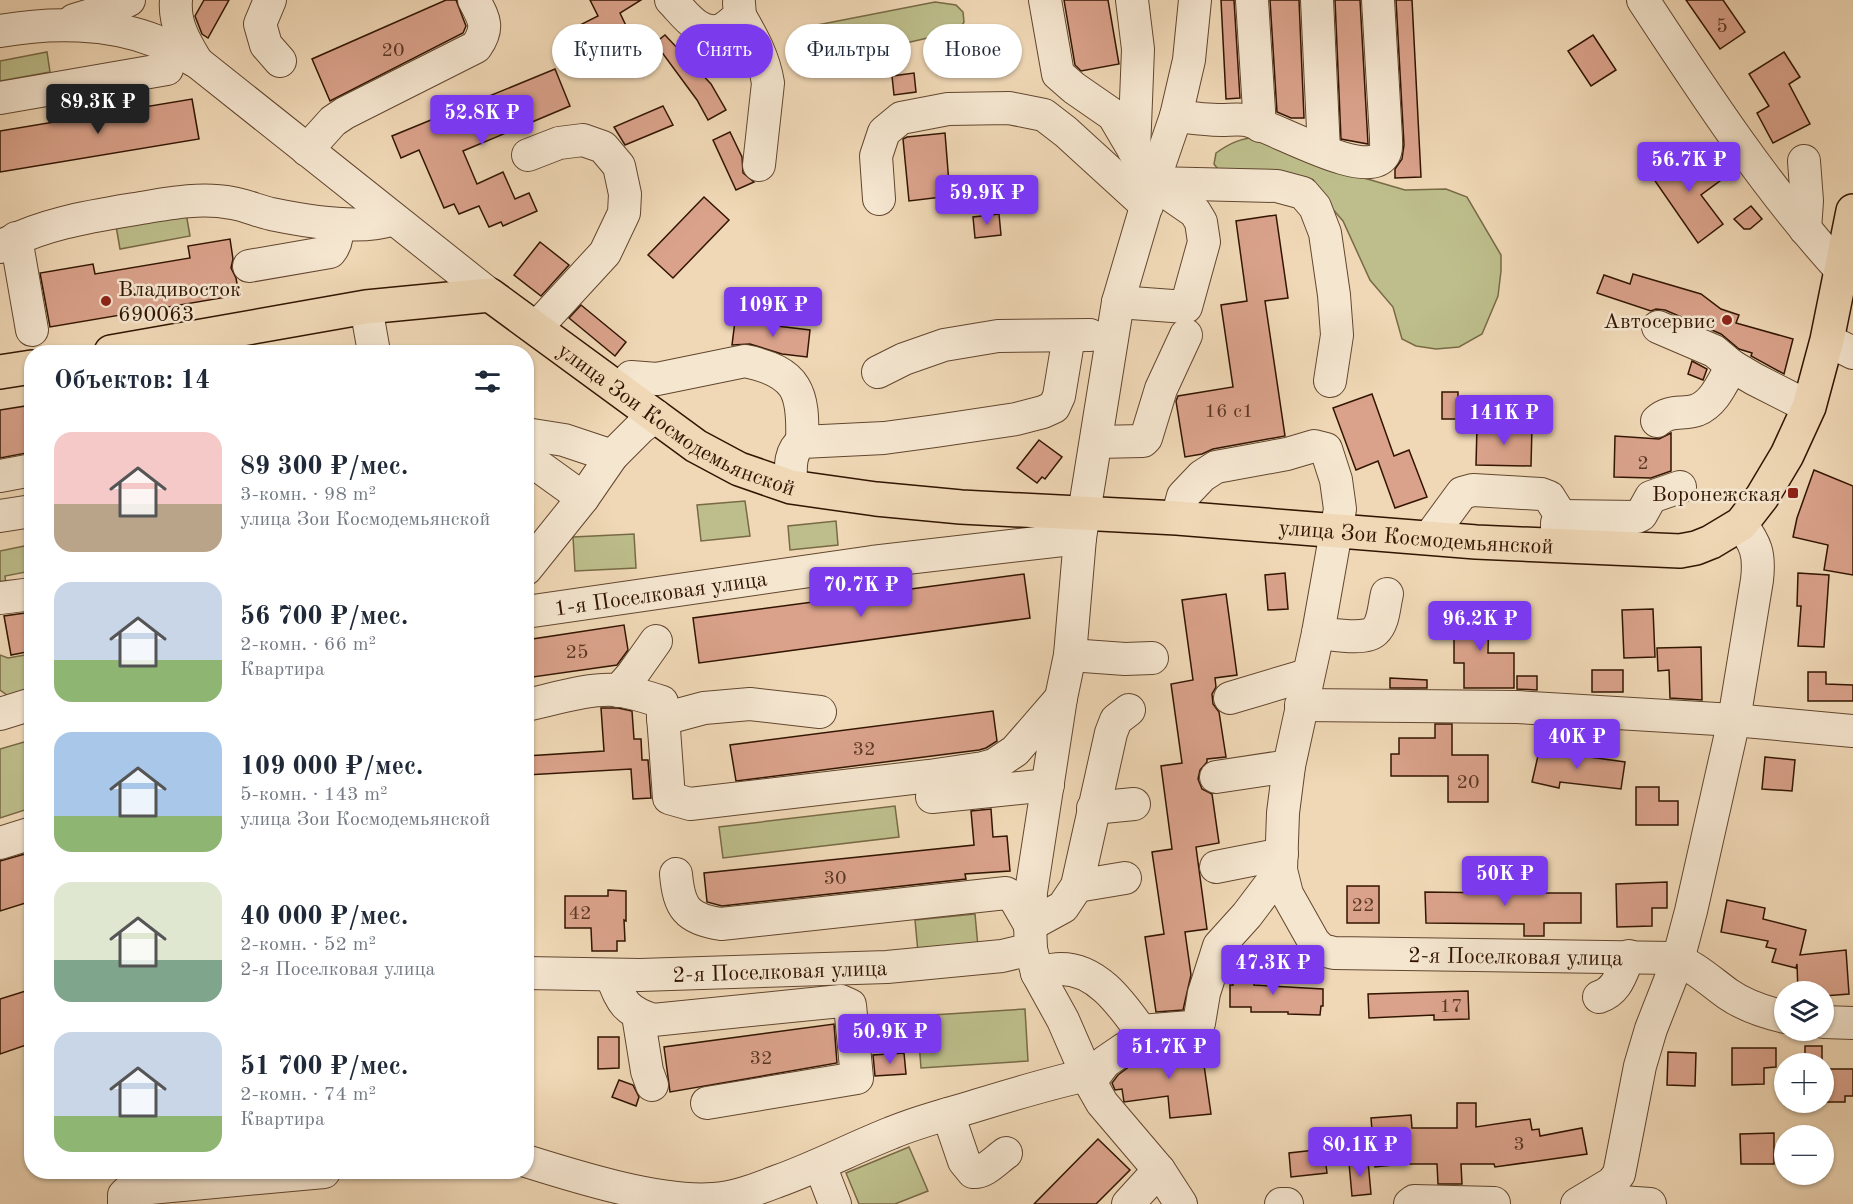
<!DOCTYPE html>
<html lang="ru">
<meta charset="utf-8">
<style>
body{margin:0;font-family:"Old Standard TT",serif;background:#f6f6f7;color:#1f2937;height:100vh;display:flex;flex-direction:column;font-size:22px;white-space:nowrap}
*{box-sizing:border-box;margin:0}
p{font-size:20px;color:#747a83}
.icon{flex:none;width:33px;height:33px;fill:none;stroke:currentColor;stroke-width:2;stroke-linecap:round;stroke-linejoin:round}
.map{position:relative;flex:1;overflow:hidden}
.details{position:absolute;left:24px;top:345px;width:510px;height:834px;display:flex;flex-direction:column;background:#fff;border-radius:24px;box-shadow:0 2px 4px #0004}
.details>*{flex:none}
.banner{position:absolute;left:552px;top:24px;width:570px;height:54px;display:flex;gap:12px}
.tools{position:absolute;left:1774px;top:981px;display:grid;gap:12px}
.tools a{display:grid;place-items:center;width:60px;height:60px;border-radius:50%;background:#fff;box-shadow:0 2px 4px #0004;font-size:30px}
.price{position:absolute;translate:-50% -51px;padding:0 14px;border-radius:6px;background:#7c3aed;color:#fff;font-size:20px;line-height:39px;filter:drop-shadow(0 2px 3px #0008)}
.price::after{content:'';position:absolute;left:50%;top:36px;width:18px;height:14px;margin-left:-9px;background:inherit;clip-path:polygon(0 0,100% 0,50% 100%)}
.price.active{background:#222;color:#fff}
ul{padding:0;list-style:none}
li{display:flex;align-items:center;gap:18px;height:150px;padding:0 30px}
li span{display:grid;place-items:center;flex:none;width:168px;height:120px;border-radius:18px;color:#555}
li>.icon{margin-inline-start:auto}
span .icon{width:72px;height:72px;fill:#fffc;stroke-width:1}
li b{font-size:26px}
h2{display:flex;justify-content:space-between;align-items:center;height:72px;padding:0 30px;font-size:26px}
.tag{padding:0 21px;border-radius:27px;background:#fff;box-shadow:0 2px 4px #0004;font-size:21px;line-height:54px}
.tag.active{background:#7c3aed;color:#fff}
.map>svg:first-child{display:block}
</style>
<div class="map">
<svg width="1853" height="1204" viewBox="0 0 1853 1204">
<rect width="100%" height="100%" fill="#f0d8b6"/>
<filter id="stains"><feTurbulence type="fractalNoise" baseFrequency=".00333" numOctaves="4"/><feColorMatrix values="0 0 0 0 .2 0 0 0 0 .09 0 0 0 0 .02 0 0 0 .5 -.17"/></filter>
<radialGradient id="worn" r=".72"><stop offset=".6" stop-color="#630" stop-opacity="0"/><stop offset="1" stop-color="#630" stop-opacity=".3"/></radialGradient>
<g fill="#bdbe8b" stroke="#786a46" stroke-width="1.5">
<path d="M935,2L956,5L963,12L964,22L961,27L932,37L806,66C792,61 792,38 802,28Z"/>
<path d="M47,52L50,72L0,81V61Z"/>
<path d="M1259,137L1325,160L1364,178L1405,190L1446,189L1467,197L1501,255V271L1498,296L1482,334L1459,347L1436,349L1416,346L1402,339L1393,307L1370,280L1343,221L1323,198L1220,172L1214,164L1216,153C1230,143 1241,138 1259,137Z"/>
<path d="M186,213L190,236L120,249L116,226Z"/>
<path d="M745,501L750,536L701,541L697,505Z"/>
<path d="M836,521L838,545L790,550L788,526Z"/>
<path d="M634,534L636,568L575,571L573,537Z"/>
<path d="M31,542V571L5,576L6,584L0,592V551L29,545Z"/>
<path d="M31,654V698L7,695L0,690V655L8,658Z"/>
<path d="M31,740V808L0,818V749Z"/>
<path d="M895,806L899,837L723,858L719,827Z"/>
<path d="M975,914L978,947L918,952L915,920Z"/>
<path d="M1025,1009L1028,1061L921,1068L917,1016Z"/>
<path d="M909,1147L928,1191L895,1204H859L846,1173Z"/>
</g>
<g fill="#daa28b" stroke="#321501" stroke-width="1.5">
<path d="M204,0H229L208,38L202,34L195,16Z"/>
<path d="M446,0H456L466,26L463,33L330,101L312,59Z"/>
<path d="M590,0H641L620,13L628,30L592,48L580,25L598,16Z"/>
<path d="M1064,0H1108L1119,64L1081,71L1075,65Z"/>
<path d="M1221,0H1234L1240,98L1226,99Z"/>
<path d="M1270,0H1299L1304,118H1291L1277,112Z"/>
<path d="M1335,0H1360L1368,144L1341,139Z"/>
<path d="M1396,0H1412L1421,177L1395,178V169L1402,159L1404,145Z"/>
<path d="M1686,0H1723L1745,32L1720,49Z"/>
<path d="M665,35L711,84L726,110L708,120L697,100L655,43Z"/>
<path d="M1593,35L1616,70L1591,86L1568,51Z"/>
<path d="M1784,52L1800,77L1789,84L1810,124L1773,143L1757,113L1769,106L1749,74Z"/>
<path d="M555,69L570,106L463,151L477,184L503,172L515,199L529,193L537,211L503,226L501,222L489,227L479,206L459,214L454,204L444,208L419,150L401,158L392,136Z"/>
<path d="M914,73L916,92L894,95L892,76Z"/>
<path d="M192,99L199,139L0,172V131Z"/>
<path d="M663,106L673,125L625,145L614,127Z"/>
<path d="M730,132L742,157L743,173L754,182L736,190L713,140Z"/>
<path d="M945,133L950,196L909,201L903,139L907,137Z"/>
<path d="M1667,150L1689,182L1722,159L1732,172L1701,195L1723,224L1698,243L1644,165Z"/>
<path d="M704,197L729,220L673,278L648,255Z"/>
<path d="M1751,206L1762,219L1750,229H1744L1734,219Z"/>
<path d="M999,214L1001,235L975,238L973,217Z"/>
<path d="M1276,215L1288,298L1265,301L1285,436L1213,449L1202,454L1185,457L1176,401L1178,396L1233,387L1221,305L1247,301L1236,221Z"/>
<path d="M230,239L233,259L231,268L236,278L239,295L50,327L40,273L93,264L95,274L190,258L188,246Z"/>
<path d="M540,242L569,265L541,296L514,275Z"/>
<path d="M1633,274L1701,294L1721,309L1739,315L1736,323L1793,339L1784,374L1751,356L1752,353L1739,349L1721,334L1665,310L1656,309L1651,311L1597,293L1604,275L1630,284Z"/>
<path d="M581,305L626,342L615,356L569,318Z"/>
<path d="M735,321L810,330L807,357L782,354L750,344L732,345Z"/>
<path d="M1692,361L1707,369L1703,380L1688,374Z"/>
<rect x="1442" y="392" width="16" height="27"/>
<path d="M1372,394L1394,456L1409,450L1427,497L1395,508L1378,461L1356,470L1333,408Z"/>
<path d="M32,405V452L0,458V410Z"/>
<path d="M1477,426L1532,427L1531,466L1476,465Z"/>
<path d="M1671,433V471L1651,478L1614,477L1615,436L1659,439Z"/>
<path d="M1039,440L1062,457L1045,479L1042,477L1037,483L1017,468Z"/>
<path d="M1814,470L1853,486V575L1824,570L1828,545L1793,537L1797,518Z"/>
<path d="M1285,573L1288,609L1268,610L1265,575Z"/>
<path d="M1798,573L1829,575L1824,647L1798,646L1801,606H1797Z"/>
<path d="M1024,574L1030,618L699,663L693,618Z"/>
<path d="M1226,594L1237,675L1215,678L1216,687L1212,694L1213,704L1219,712L1226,757L1207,759V762L1200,770L1198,779L1202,789L1212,794L1219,843L1196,847L1207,929L1185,932L1191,975L1183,1010L1156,1012L1145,937L1164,934L1152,852L1172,849L1161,766L1182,763L1171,684L1193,680L1182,600Z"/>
<path d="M1454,608H1489L1488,653H1514V688H1464V663H1454Z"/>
<path d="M1653,609L1655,657L1624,658L1622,610Z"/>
<path d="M32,612V651L11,655L4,616Z"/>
<path d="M624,625L628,650L617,665L526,678V640Z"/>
<path d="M1701,647L1702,700L1670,698L1669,670L1658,671L1657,648Z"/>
<rect x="1592" y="670" width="31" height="22"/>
<path d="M1808,672H1826V684L1853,685V701H1808Z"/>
<path d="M1517,676H1537V690L1517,689Z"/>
<path d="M1390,678L1427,680V688H1390Z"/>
<path d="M601,708H618L632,711L634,739H641L642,760H648L651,798L633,799L631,769L526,775V756L604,751Z"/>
<path d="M993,711L997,741L986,748L979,750L736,781L730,745Z"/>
<path d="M1435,724H1452V755H1488V802H1448V776H1391V754H1399V738H1435Z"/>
<path d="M1540,747L1575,755L1625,762L1621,789L1560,782L1559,788L1532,782Z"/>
<path d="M1765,757L1795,760L1792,791L1762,789Z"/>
<path d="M1636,787H1659V801H1678V825H1636Z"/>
<path d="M991,809L993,837L1007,836L1010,871L965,874L966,879L722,906L707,902L704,873L974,845L971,811Z"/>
<path d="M32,852V901L0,911V861Z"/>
<path d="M1499,875H1530V893H1581V923H1544V936H1524V924L1426,923L1425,892L1500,893Z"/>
<path d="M1667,882V908H1652V926L1617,927L1616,884Z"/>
<rect x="1347" y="886" width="32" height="37"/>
<path d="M608,890L626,891V921L624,920L625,941H617V951H592L591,928H565V896H608Z"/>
<path d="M1727,900L1765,908L1763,919L1806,930L1800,955L1846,950L1849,994L1824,996V992H1798L1797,964L1796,968L1772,962L1776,949L1766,947L1768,941L1721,932Z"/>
<path d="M1233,967L1255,968L1254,985L1323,989V1006H1321L1320,1015L1288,1014V1012H1251V1007H1230V985H1233Z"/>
<path d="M32,989V1043L0,1054V999Z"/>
<path d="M1468,991L1469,1019L1434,1020V1015L1369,1018L1368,994Z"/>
<path d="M834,1024L837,1063L670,1092L664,1047Z"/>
<path d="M598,1037H619V1068L598,1069Z"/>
<path d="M1201,1044L1211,1114L1170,1118L1168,1096L1124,1102L1122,1089L1115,1090L1112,1083L1118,1075L1138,1060L1151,1058V1050Z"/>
<rect x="1805" y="1046" width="17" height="18"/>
<path d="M1732,1048H1776V1067L1764,1068V1084L1732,1085Z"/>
<path d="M1668,1052L1696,1053L1695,1086L1667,1085Z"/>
<path d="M904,1053L906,1074L875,1076L873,1055Z"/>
<path d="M1824,1069H1853V1096H1845V1102H1824Z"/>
<path d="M619,1080L633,1085L639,1097L636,1106L612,1097Z"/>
<path d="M1457,1103H1476V1127L1530,1119L1532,1130L1539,1129L1540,1136L1582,1128L1587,1154L1495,1167L1494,1164H1461L1462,1184H1438L1437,1164H1403L1375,1167L1371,1118L1411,1115L1412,1128H1457Z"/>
<path d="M1774,1133V1164H1741L1740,1134Z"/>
<path d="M1098,1139L1130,1170L1096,1204H1034Z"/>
<path d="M1324,1149L1327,1173L1291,1177L1289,1153Z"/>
<path d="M1368,1161L1371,1194L1352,1196L1349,1163Z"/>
</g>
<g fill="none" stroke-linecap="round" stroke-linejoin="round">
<g stroke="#62462e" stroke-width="34">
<g id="minor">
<path d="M176,0C174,24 185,42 197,62"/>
<path d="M270,0L260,24L266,45L280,61"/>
<path d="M671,0C684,13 699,37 721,30C728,27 734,20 740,16L739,3"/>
<path d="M1045,0L1058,74L1074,88L1113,115L1153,183L1195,212L1201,222L1204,242L1186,307L1118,302"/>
<path d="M1132,0L1138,49L1134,151"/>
<path d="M1252,0L1260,126"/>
<path d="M1317,0L1324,151"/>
<path d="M1643,0C1704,93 1766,188 1841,270"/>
<path d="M740,16C753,38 764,58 768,83L759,165"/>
<path d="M74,20L111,9L129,0"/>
<path d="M0,31C50,22 108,22 156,41C170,47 183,55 197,62L490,295"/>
<path d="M0,98L167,69"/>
<path d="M1176,116C1191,118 1207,120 1222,120C1229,120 1238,119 1245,120C1270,124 1364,181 1383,156C1387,151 1386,144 1386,138L1378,0"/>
<path d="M307,150L333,121L345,113L476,47C490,27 484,19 474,0"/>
<path d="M528,155L559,143L583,140L603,147L619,166L625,194L624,213L605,253L536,328"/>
<path d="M1804,161L1807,201L1805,229"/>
<path d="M1153,183L1277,186L1303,193L1315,207L1325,233L1334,295L1337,335L1330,381"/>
<path d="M879,199L876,156L884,132L901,118L948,109L1009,108L1044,115L1066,132L1147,206"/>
<path d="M16,238L32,330"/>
<path d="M0,247C43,223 93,216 141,208C170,203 202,197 232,203C245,205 258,211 271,214C305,221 361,231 393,219"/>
<path d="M249,266L330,252C338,242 337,236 335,224"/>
<path d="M366,307L374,352"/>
<path d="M1658,327L1714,351L1732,366L1754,379L1809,407"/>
<path d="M1827,340L1853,353"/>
<path d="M878,372L904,359L944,345L998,336L1090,335"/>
<path d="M621,389L631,377L657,379L745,361C798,372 804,392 802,442"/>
<path d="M1657,421C1670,409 1683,415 1697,410C1715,403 1723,381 1732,366"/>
<path d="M526,434L564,440L612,456"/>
<path d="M1096,442L1143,441L1146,438L1161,389L1186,335"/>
<path d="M526,457L583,498"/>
<path d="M0,476L32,470"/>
<path d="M791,487C791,471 788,452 802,442L884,438L936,431L1016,419L1043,412L1054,407L1059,396L1069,336"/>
<path d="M0,516L32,511"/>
<path d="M1557,536V523L1561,516L1637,517L1641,515L1651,497L1680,487"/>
<path d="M1429,538L1462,493L1473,490L1541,494L1549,497L1561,516"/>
<path d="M526,569L583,498L612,456L641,427L656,416"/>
<path d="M0,598L32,594"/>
<path id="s1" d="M526,612L872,562L1080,538"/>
<path d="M1318,633C1331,634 1366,641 1375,631C1384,623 1384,605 1387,594"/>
<path d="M1070,655L1125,659L1152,658"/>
<path d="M618,691L632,675L656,641"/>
<path d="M1230,698L1307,675"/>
<path d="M526,705C555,699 587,688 616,690C632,692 647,697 662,702L669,798L690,804L929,776L983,768L994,765L1015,751L1061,698"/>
<path d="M1301,705L1517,707L1734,720L1853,731"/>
<path d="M0,714L32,704"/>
<path d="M663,719L704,708L750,704L820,712"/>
<path d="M1216,777L1289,766"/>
<path d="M932,797L1048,785"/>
<path d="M1093,808L1134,804"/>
<path d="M0,843L32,833"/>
<path d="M1216,867L1282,854"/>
<path id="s2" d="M1281,870L1287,894L1314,942L1322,950L1334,953L1671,958C1692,964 1710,981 1728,994C1745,1006 1764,1012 1785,1017"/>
<path d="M676,874C679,908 687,919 721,924L1006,893L1015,899L1030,925L1063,907L1077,886L1111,733L1116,720L1129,710"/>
<path d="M1077,886L1125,878"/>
<path id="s3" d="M526,973L640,975L887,967L1002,956L1031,949"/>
<path d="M1037,973C1045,971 1053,969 1061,969C1098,969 1122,1005 1141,1031L1190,1027L1199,1023L1204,993L1219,946L1247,915L1281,870L1283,813L1289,766L1318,633L1340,509L1336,480L1326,449L1314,446L1287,454L1216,467L1202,476L1183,496L1177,518"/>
<path d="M611,975C622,1002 624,1010 653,1020L841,1001L850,1005L857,1078L707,1103"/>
<path d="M1599,997C1618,991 1621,973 1629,956"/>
<path d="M638,1015L647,1071L652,1085"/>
<path d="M1824,1022L1853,1023"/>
<path d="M1090,1082L1105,1062L1124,1049"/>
<path d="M948,1114L964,1161L973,1172C985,1173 996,1160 1006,1153"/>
<path d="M526,1161C577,1177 660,1203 713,1199C735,1198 757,1189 778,1181C817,1167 853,1148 891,1133C919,1121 949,1114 978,1105C1014,1094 1050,1083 1087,1075"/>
<path d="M820,1165L835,1204"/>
<path d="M1621,1202L1650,1204"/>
<path d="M124,1204V1195L129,1190L324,1172"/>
<path d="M1128,1204L1159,1170"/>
<path d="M1181,1204L1159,1170L1102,1103L1090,1082L1063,1020L1037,973L1031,949L1030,925L1031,892L1061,698L1070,655L1080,538L1118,302L1153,183L1176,116L1189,60L1195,0"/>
<path d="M1281,1204H1287"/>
<path d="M1410,1204L1414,1201L1494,1203"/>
<path d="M1577,1204L1612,1183L1619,1174L1640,1066L1651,1029L1678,960L1691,911L1734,720L1757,580C1760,554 1756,544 1741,524"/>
</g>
</g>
<g stroke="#321501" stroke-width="36">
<g id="major">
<path id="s4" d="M111,352L366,307L490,295L696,446L739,469L791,487L876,499L961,507L1177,518L1476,542L1680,551L1696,548L1711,542L1741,524L1762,497L1787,455L1809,407L1827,340L1853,211"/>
<path d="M0,372L32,367"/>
</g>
</g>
<use href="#minor" stroke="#f5e6d0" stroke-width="32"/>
<use href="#major" stroke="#f0d8b6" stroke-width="33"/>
</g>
<g fill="#8f2418" stroke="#f5e6d0" stroke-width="2">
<circle cx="106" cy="301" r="6"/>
<circle cx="1727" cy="320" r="6"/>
<rect x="1787" y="487" width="12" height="12" rx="3"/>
</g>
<g text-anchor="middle" stroke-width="5" stroke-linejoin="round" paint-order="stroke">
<g font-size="20" fill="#5c3824">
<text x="1722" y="32">5</text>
<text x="393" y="56">20</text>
<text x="1229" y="417">16 с1</text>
<text x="1643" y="469">2</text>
<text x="577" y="658">25</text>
<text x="864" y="755">32</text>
<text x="1468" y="788">20</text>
<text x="835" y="884">30</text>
<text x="1363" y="911">22</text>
<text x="580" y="919">42</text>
<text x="1451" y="1012">17</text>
<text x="761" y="1064">32</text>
<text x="1519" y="1150">3</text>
</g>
<g font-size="22" fill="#321501" stroke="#f5e6d0" text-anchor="end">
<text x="118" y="296" text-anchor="start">Владивосток<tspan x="118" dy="25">690063</tspan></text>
<text x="1715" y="328">Автосервис</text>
<text x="1781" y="501">Воронежская</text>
</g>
<g font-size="22" fill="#321501" stroke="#f5e6d0">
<text dy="8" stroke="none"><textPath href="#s4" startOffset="609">улица Зои Космодемьянской</textPath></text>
<text dy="8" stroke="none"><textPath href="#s4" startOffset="1370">улица Зои Космодемьянской</textPath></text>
<text dy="8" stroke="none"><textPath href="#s1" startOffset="136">1-я Поселковая улица</textPath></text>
<text dy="8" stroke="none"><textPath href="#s2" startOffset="285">2-я Поселковая улица</textPath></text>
<text dy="8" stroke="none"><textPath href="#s3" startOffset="254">2-я Поселковая улица</textPath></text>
</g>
</g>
<rect width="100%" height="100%" filter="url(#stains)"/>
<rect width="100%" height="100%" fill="url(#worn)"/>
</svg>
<div class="tools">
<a><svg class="icon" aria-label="layers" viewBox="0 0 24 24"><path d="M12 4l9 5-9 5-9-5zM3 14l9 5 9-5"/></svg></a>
<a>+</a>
<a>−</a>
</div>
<b class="price active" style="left:98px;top:135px">89.3K ₽</b>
<b class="price" style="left:482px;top:146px">52.8K ₽</b>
<b class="price" style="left:1689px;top:193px">56.7K ₽</b>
<b class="price" style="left:987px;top:226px">59.9K ₽</b>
<b class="price" style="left:773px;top:338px">109K ₽</b>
<b class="price" style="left:1504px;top:446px">141K ₽</b>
<b class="price" style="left:861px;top:618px">70.7K ₽</b>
<b class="price" style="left:1480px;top:652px">96.2K ₽</b>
<b class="price" style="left:1577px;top:770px">40K ₽</b>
<b class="price" style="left:1505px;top:907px">50K ₽</b>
<b class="price" style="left:1273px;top:996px">47.3K ₽</b>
<b class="price" style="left:890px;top:1065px">50.9K ₽</b>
<b class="price" style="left:1169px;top:1080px">51.7K ₽</b>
<b class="price" style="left:1360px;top:1178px">80.1K ₽</b>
<div class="banner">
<a class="tag">Купить</a>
<a class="tag active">Снять</a>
<a class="tag">Фильтры</a>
<a class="tag">Новое</a>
</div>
<section class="details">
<h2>Объектов: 14<svg class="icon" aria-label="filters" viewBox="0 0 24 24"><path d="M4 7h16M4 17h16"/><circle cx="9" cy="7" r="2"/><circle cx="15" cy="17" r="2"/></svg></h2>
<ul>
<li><span style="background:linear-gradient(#f6c9c9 60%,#b9a48a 0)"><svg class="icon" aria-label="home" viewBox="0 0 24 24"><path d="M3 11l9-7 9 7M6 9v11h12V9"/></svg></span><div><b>89 300 ₽/мес.</b><p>3-комн. · 98 m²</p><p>улица Зои Космодемьянской</p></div></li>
<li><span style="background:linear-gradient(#c9d6e8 65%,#8fb573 0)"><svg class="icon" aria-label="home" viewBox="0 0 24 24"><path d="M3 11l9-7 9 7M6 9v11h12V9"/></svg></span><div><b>56 700 ₽/мес.</b><p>2-комн. · 66 m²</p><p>Квартира</p></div></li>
<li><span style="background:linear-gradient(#a9c7e8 70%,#8fb573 0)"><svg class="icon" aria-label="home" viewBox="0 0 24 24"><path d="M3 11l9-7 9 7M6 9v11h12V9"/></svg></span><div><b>109 000 ₽/мес.</b><p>5-комн. · 143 m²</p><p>улица Зои Космодемьянской</p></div></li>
<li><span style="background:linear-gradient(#dfe7d0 65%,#7fa58c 0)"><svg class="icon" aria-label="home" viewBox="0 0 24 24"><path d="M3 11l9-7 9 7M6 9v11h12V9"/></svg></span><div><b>40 000 ₽/мес.</b><p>2-комн. · 52 m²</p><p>2-я Поселковая улица</p></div></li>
<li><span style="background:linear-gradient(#c9d6e8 70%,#8fb573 0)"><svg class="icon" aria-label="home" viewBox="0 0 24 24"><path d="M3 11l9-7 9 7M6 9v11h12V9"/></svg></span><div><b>51 700 ₽/мес.</b><p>2-комн. · 74 m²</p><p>Квартира</p></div></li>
</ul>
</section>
</div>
